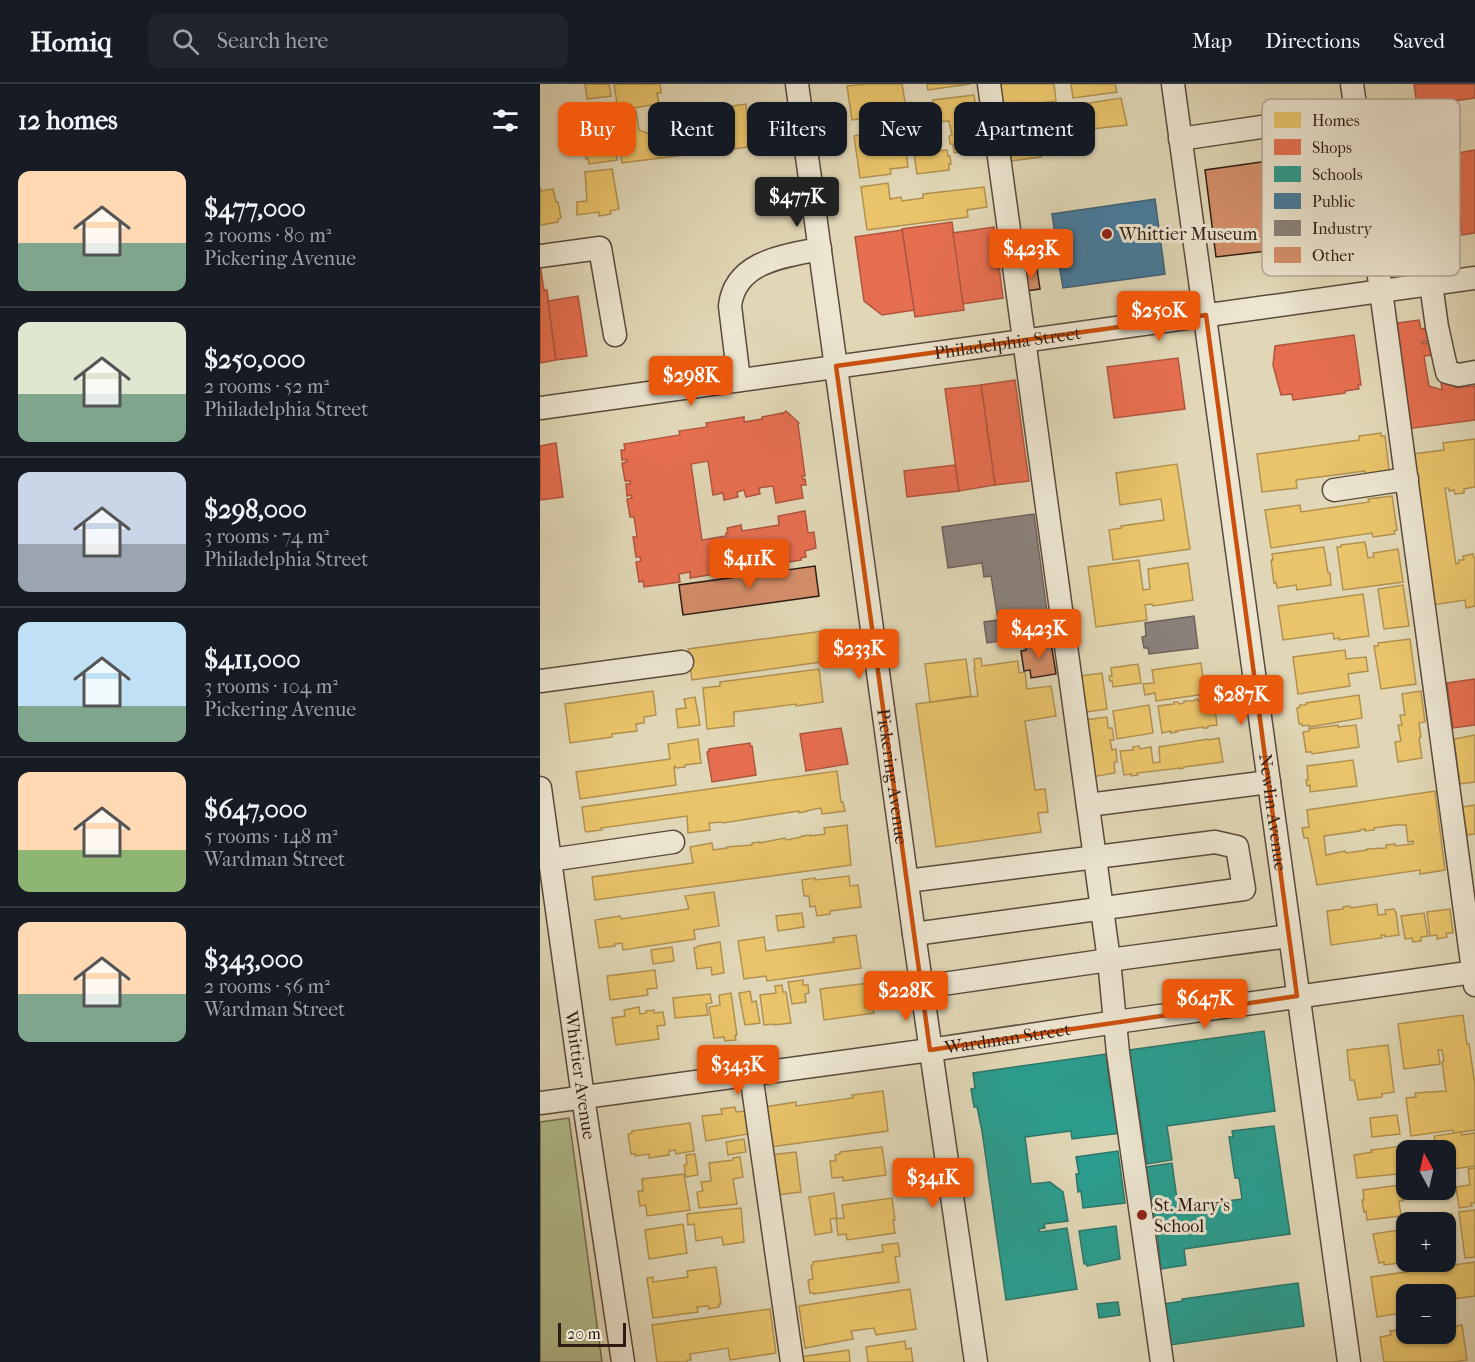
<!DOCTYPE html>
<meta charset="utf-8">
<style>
body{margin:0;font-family:"IM FELL French Canon",serif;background:#20242c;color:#f1f3f6;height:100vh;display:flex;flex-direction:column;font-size:22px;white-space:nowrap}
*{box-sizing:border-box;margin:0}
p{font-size:20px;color:#9ea1a6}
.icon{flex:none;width:33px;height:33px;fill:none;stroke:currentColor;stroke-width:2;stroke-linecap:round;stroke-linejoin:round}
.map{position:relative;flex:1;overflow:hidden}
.details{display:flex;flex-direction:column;background:#171b24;width:540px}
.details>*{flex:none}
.guide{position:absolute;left:18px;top:18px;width:570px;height:54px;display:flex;gap:12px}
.needle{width:39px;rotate:352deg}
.controls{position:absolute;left:856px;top:1056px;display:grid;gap:12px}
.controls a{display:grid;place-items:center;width:60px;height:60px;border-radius:12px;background:#171b24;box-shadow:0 2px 4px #0004;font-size:30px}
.scale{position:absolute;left:18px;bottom:15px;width:68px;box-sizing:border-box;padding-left:6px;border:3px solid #2f1b13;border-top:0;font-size:16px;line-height:21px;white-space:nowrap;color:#2f1b13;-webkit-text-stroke:4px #ece5d0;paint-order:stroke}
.price{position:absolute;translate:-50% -51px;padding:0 14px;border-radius:6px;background:#ea580c;color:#fff;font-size:20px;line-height:39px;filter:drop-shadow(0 2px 3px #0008)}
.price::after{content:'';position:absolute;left:50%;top:36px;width:18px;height:14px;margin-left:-9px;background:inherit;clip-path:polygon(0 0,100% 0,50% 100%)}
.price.active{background:#222;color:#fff}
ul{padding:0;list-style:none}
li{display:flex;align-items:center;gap:18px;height:150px;padding:0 18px}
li+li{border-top:2px solid #363941}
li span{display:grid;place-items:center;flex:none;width:168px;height:120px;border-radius:12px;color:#555}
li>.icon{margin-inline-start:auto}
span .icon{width:72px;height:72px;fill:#fffc;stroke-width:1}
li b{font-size:26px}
h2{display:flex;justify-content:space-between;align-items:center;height:72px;padding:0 18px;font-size:26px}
.pill{padding:0 21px;border-radius:12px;background:#171b24;box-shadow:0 2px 4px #0004;font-size:21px;line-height:54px}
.pill.active{background:#ea580c;color:#fff}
header{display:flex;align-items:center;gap:36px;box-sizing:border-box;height:84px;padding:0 30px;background:#171b24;border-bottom:2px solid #363941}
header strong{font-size:28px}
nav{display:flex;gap:33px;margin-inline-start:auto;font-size:21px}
.search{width:420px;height:54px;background:#20242c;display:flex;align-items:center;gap:15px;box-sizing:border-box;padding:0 21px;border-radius:12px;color:#9ea1a6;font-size:22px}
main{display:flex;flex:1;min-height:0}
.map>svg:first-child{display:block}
</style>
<header>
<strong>Homiq</strong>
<div class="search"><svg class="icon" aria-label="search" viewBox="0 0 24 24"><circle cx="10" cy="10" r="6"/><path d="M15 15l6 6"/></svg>Search here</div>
<nav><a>Map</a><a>Directions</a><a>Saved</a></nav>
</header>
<main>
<section class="details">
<h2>12 homes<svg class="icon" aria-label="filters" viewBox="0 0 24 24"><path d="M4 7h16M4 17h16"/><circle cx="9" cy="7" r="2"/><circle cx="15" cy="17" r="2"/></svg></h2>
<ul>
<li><span style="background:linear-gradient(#ffd9b3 60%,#7fa58c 0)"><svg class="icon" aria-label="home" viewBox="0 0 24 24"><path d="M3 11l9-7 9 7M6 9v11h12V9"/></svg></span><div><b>$477,000</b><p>2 rooms · 80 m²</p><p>Pickering Avenue</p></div></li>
<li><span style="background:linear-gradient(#dfe7d0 60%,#7fa58c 0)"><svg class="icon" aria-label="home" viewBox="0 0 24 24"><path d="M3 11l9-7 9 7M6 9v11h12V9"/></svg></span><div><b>$250,000</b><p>2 rooms · 52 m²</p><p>Philadelphia Street</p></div></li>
<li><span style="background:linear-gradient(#c9d6e8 60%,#9aa5b1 0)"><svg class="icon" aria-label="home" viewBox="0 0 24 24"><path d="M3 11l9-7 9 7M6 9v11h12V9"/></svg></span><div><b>$298,000</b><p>3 rooms · 74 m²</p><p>Philadelphia Street</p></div></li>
<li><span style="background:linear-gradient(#bfe0f5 70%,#7fa58c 0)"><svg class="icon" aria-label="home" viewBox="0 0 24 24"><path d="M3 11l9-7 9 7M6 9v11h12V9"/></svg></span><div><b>$411,000</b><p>3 rooms · 104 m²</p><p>Pickering Avenue</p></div></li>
<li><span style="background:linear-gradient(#ffd9b3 65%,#8fb573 0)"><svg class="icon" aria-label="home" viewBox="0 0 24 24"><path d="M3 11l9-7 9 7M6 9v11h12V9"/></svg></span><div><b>$647,000</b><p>5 rooms · 148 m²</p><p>Wardman Street</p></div></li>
<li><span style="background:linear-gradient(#ffd9b3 60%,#7fa58c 0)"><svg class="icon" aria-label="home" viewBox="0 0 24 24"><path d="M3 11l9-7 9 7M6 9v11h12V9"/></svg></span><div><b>$343,000</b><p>2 rooms · 56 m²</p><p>Wardman Street</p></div></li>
</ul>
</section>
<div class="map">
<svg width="935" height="1278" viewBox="0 0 935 1278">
<rect width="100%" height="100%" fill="#e1d7b6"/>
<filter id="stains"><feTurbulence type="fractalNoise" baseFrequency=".00333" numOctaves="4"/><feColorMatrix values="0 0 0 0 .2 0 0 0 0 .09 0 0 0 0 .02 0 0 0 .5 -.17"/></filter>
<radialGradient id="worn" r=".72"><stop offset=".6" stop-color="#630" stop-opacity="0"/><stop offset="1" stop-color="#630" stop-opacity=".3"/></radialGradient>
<path fill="#b3be8e" stroke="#716c50" stroke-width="1.5" d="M29,1034L62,1278H0V1038Z"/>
<g fill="#e9c46a" stroke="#b19150" stroke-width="1.5" fill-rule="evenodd">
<path d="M45,0H69L71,12L47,15Z"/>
<path d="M74,0H120L121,9H117L119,20L87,25V26L83,27L82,25L78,26Z"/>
<path d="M326,0H362L366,24L361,25V28L350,30L351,31L312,36L307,2Z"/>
<path d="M387,0H430L388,6Z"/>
<path d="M460,0H514L516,17L485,21V24L464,27Z"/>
<path d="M531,0H575L577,8L533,14Z"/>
<path d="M434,11L442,65L414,69L413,60H410L409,52L412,51L409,37L396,38L393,16Z"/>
<path d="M581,14L587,41L534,47L531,22Z"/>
<path d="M525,19L527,32L517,34L515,21Z"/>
<path d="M206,20L208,42H210V38L221,37L224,61L177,67V65L169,66L167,53L160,54L157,28L170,25Z"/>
<path d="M96,27L99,46L120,54V55L123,54L122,50L155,45L159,69L82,79L75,30Z"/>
<path d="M72,34L77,76L49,80L48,74L46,75L42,48H45L43,38Z"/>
<path d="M359,46V48H364L368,83L350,85L351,90L320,94L314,52Z"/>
<path d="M505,50L506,62L500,63L501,73L471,77L469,55Z"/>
<path d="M397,63V67L407,66L408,72H410L411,80H409V86L377,90L374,69L385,68V64Z"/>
<path d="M72,85L79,125L70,127L71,130L59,132V128L37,131V118L47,117L45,88Z"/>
<path d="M348,99L350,115L361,113L362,117L383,114V110L444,103L447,123L427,126L428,133L327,146L321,103Z"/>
<path d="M0,103L1,107L13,105L16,118H18L21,134L18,135V138L0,141Z"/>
<path d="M841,349V352H845L849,386L825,390V387L756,396L757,404L722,408L717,370L819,356V352Z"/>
<path d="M935,355V403L924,405V409L915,410L914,406L909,407V404H905L916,480L919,479V476H924L923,472L933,470L934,474H935V522L926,524L925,516L892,521L873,370L904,366L903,359Z"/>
<path d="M637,380L650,465L573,476L569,446L581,444V442L624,436L621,415L580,421L576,389Z"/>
<path d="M852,412L857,446L854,447L855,450L833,453L832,449L731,464L725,426L760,421L761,428L829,418L828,415Z"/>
<path d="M825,458L828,474L834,473L833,469L858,465L863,498L803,506L797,463H801V461Z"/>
<path d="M784,463L788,489H790L791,501L757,506L756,501L737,504L736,498L734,499L731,476H733L732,470Z"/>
<path d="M599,476L603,506L610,505L608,485L648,479L653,516L613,522L612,520L605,521L607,536L556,543L548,483Z"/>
<path d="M863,501L869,542L844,545L838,505Z"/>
<path d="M823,510L829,552L799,556V554L794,555L793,549L743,556L738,522Z"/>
<path d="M283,547L288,577L152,596L148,565Z"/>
<path d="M870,555L876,600L841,605L834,562H838V559Z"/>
<path d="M805,566L806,575L826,573L828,587L808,590L810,602L758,610L753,573Z"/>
<path d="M441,574L442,582L478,577L479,589L485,588L487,605L511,602L516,632L485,637L495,706L505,705L508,728L498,729L501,748L396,763L376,620L438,612L434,584H435L434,575Z"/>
<path d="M426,575L431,612L390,618L385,580Z"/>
<path d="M661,579L665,610L616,617L615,609L605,611L603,600L614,599L612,586Z"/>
<path d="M598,580L601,599L573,603L572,597H570L569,592H572L571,584Z"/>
<path d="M279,585L283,618L256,622V620L194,628V642L167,645L163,604L180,602V598Z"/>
<path d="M562,589L567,625L546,628L541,592Z"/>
<path d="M113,607L116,631L104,633V639L96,640L97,647L72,650V653L30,659L25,620Z"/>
<path d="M881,607L885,638L879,639L881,653L879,654L882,674L858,678L855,658L861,657L858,641H862L860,631H865L862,610Z"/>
<path d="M819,611L822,634L769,643V641L762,642V640H759L757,624L760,623V621H766V619Z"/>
<path d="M155,613L160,641L138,644L136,625L146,624L144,615Z"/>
<path d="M658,615V617L674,615L677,641L668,642V644H663V643L636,647L637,648L631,649V647L622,649L618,622L634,620V618H638L639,620L644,619V617H654V616Z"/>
<path d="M609,621L613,649L577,655L573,627Z"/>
<path d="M567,633L568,644H572L574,656H570L572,666L576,665L577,678H574L575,689L552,693L544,636Z"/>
<path d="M798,641V643L816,641L819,663L772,670V668H766L763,648L769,647V645Z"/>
<path d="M935,651V698L920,700L914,655Z"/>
<path d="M679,654L683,678L644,683V684L640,685V684L597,689L598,691L591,692V690L584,691L580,667L593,666V663L599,662L600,665L611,663L613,679L620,678L619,663L668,655L669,656Z"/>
<path d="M158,655L161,679L145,681V683L136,684L135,682L134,683L136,701L40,715L36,688L130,675L128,660Z"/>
<path d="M813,676L817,702L770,708V701L767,702L766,696H768L767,682Z"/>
<path d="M297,687L301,718H303L305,727L282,730L281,724L275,725L259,729V727L183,739L182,738L169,739L170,746L148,749L147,732L61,744L62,746L46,748L45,746L42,723Z"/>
<path d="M895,707L905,786L880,790V786L777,801L768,754H764L762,744L769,743L767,726ZM856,741H866L868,758L873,757V760L855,762V760L846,761V764L827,765V766L806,769L805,767L786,771L784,752L820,747V746L825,745V747L834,746V744Z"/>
<path d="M935,721V750L927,751L922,723Z"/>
<path d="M307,741L311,781L55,816L52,793L153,779L150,763L172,759L173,766L187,764V763L212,761V759L220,758V759L245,754L246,756L262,753V752L271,751V752L285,750L284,744Z"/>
<path d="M309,792L310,802L318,801L321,823L290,827V830L277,832L275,822L270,823L269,812H264L262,796L275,794V796Z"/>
<path d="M174,808L179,842L154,846L155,855L83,866L82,859L75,860V862L59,864L55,836L80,832L81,835L149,825L145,812Z"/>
<path d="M837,820L838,831L846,830L845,826L854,825L855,828H856L859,851L845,853V851H841L842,854L791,861L787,827L803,825V823L810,822L811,824Z"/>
<path d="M910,825L913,849H906L907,853L897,855V851L890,852L887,828Z"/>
<path d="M262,829L264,843L238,847L236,832Z"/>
<path d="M884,829L888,852L881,853V857L873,858L872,854L865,855L861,832Z"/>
<path d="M316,851L321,884L227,897L226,892L204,895L198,857L224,853L226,867L294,858L293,854Z"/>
<path d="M180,858L184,889L172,891L171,883L157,885L154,864L158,863V862Z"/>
<path d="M132,863L134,877L113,880L111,866Z"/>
<path d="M115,886L117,904L107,905L108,911L70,916L67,892Z"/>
<path d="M263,896V901H268L269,909L265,910L266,918L252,920L248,898Z"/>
<path d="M329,899L334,929L284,936L280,905Z"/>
<path d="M242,901L243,908H246L251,939L234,941V940L224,941L220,911L236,909L235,902Z"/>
<path d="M210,907L212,918L216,917L220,939L205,941L199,909Z"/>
<path d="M191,909L197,951H195L196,956L185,957L184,953L174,954L169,923L180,921L179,911Z"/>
<path d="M170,910L172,919L166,920L168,931L135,934L133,914Z"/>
<path d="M99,923L100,930L106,929V927L114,926V929L123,928L125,941L117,942L119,955L76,961L72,934L85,932L84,926Z"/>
<path d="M923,931L927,960H929L935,1001V1046L914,1049L913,1046L871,1052L866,1014L876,1013L875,1009L906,1007L902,978L904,977L902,966H898L900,980L864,985L858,940Z"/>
<path d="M848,961L854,1008L842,1010V1013L818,1016L814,996H810L807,966Z"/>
<path d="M343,1007L348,1047L230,1063L225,1023L256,1018V1022L313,1014L312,1011Z"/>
<path d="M195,1023L196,1028L205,1027L208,1050L166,1057L162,1032L182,1030L181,1025Z"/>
<path d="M857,1031L860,1050L832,1053L830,1034Z"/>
<path d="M150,1039L154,1067L136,1070L135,1066L129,1067V1071L109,1074V1070L95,1072V1070H91L88,1050L92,1049V1047Z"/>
<path d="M921,1048L922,1051L935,1049V1082L906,1086V1066H897L894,1052Z"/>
<path d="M204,1055L206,1068L188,1071L186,1058Z"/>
<path d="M869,1061V1066H867V1089L817,1094L814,1071L832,1068L831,1066Z"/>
<path d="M342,1063L346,1091L303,1097V1093L292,1094L290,1077H296L295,1071L300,1070V1068Z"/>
<path d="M256,1068L261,1108L236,1111L230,1071Z"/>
<path d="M155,1070L158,1091L146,1093L144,1081L147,1080L146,1071Z"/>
<path d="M200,1073L203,1093L193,1095L197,1120L159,1124L157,1108L163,1107L161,1098L171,1097L169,1079L193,1076V1074Z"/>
<path d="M935,1084V1119H931L932,1122L919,1124L916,1103L930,1101L928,1085Z"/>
<path d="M144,1090L150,1126L107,1132L106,1121L100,1122L98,1107H103L102,1095Z"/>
<path d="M860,1101L863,1117H859L861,1132L827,1136L826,1127L824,1128L822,1116H824L823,1106Z"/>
<path d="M294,1109L297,1134L290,1135L292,1148L275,1151L269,1113Z"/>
<path d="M352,1114L355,1136H353L355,1149L307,1156L306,1150L298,1151L296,1135L304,1134L302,1121Z"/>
<path d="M201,1124L204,1158L183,1161L182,1153L156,1157L154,1140L148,1141L147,1130Z"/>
<path d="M935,1126V1173L925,1174L919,1128Z"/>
<path d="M912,1130L914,1147L906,1148V1138H884V1134Z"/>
<path d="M143,1140L147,1169L109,1175L105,1146Z"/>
<path d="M865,1145L868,1178L844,1181V1178L839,1179L833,1150Z"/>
<path d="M358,1159L360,1172L355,1173L359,1198L274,1210V1209H270L268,1196L273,1195L271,1182L273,1181V1178L343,1168L342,1161Z"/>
<path d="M935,1178V1212L906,1216V1210H867V1228L837,1233L831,1193Z"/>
<path d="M176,1183L181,1220H179V1223L169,1225L168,1222L157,1223L158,1228L113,1234L107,1194L113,1193V1198L148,1193L147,1187Z"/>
<path d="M370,1205L376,1245L336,1251L334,1244L311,1247L313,1255L265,1264L259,1222Z"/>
<path d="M230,1225L236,1269L190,1276L188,1264L150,1270L151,1276H147V1278H117L112,1241Z"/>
<path d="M911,1239V1243L922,1241L927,1276L914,1278H844L840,1253L851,1251L850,1247L867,1245V1250H906V1240Z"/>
<path d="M365,1257L366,1265L371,1264L373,1278H328L326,1263Z"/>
<path d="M309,1266L310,1278H261L260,1273Z"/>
</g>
<g fill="#e76f51" stroke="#b0563e" stroke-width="1.5">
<path d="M874,0H935V14L877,22Z"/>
<path d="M935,66V149L922,151L912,70Z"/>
<path d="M412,138L424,226L375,233L362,145Z"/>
<path d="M454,143L463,214L423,220L413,149Z"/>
<path d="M362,146L374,226L342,231L324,217L315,153Z"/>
<path d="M0,180L4,206H7L16,276L0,279Z"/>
<path d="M38,212L47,272L16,276L8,217Z"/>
<path d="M879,236L881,245L888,244L890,257L882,258V260L890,259L892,271L884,272L889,302L902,306L901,298L914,297L915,304L935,302V336L866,345L851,240Z"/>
<path d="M814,251L821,301H818L819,305L805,307V309L753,316L752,310L741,311L733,281L735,262Z"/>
<path d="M638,274L645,325L574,334L567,283Z"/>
<path d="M475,296L489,397L455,401L441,301Z"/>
<path d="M441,301L455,401L419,407L405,305Z"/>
<path d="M246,327L259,339L258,340L265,392H262L263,395H265L266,401H261L263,414L236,419L233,402L219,404L220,410L206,413L204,406L197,408L198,413L184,416L183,409L173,411L168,377L151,380L162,456L186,452V449H188L187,444L201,441L202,447L239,441L238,432L265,427L268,449L274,448L276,464L265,467L266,473L261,474V476L150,494V488L139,490L140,498L104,503L103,497L99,498L96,478L101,477L100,473H96L93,453H97L94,433H90L87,415L92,414L91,411L87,412L86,400H90V397H85L82,379L87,378V376H82L81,366H85L84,360L140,351L139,347L167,343L166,339L204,333V338L222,335V333L243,329V330Z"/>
<path d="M16,359L23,413L0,416V362Z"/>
<path d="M415,381L419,407L367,413L364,387Z"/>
<path d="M935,595V641L913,644L907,599Z"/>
<path d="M301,644L308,680L266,687L260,650Z"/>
<path d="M210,659V662H212L216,691L172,698L167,668L169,667V665Z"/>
</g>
<g fill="#2a9d8f" stroke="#2c766a" stroke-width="1.5">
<path d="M724,947L735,1027L627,1042L632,1076L607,1080L597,1012H591L583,967Z"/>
<path d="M566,970L570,1004L575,1003L581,1049L532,1055L531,1047L485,1053L491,1100L510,1098L523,1108L528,1137L504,1140L505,1144L499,1145L500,1148L527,1144L537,1205L466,1216L442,1047L437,1023H434L431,1005L435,1004L433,989Z"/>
<path d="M734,1042L750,1150L644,1165L646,1181L621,1185L617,1146H614L613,1134H614L606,1083L632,1079L637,1115L648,1114L649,1122L702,1115L699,1094H695L689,1053H693L692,1047Z"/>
<path d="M578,1067L585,1119L543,1124L541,1107L538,1108L536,1090H539L536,1073Z"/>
<path d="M576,1142L580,1175L547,1182V1180H544L539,1147Z"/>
<path d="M758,1199L764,1242L630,1261L624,1220L643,1217L642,1215Z"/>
<path d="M578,1218L580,1231L559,1234L557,1220Z"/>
</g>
<path fill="#457b9d" stroke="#3e5e74" stroke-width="1.5" d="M615,115L625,190L523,204L519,180L511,181L510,173L518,171L512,130Z"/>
<g fill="#8a817c" stroke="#6f625c" stroke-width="1.5">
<path d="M494,430L510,550L447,559L444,538L458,536L451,492L444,493L442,479L408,484L402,443Z"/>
<path d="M654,532L658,564L609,570L608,564H604L602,553L606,552L605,539Z"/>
</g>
<g fill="#d48e69" stroke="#2f1b13" stroke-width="1.5">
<path d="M757,73L759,90L771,88L769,76L781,74L787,112L804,110L812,165L728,177L727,167L676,173L665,86Z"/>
<path d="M497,185L500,205L486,207L483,187Z"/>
<path d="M275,482L279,512L143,531L139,501Z"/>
<path d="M511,559L516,590L491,594L490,586L484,587L481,567L486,566V563Z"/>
</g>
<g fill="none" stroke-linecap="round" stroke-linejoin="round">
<g stroke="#5c4a3c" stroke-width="25">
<g id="minor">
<path id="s1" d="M257,0L374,850L436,1278"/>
<path d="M449,0L569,876L578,969L622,1278"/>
<path id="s2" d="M633,0C692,426 749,852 809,1278"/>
<path d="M812,0L841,207L935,901"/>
<path d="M640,55L816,29"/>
<path d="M0,172L60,164L75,251"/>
<path d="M891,200L897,243L907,288L919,291L935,288"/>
<path d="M199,296L190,222C195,177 245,172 280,165"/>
<path id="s3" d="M0,324L935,194"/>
<path d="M794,406L867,395"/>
<path d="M0,597L142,578"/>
<path id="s4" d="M0,704L43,1013L83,1278"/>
<path d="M548,721L729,698"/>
<path d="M10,776L133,758"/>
<path d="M367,797L675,758L697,763L704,805L374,850"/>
<path d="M382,903L569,876L749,852"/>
<path d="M211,990L252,1278"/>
<path id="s5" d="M0,1019L390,966L576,938L935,888"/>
</g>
</g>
<use href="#minor" stroke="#ece5d0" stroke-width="22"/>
</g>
<path fill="none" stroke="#cc500d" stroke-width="4.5" stroke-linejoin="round" d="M666,231L757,912L390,966L296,282Z"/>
<g fill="#8f2418" stroke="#ece5d0" stroke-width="2">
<circle cx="567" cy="150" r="6"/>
<circle cx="602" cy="1131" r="6"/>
</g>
<g text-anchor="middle" stroke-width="6" stroke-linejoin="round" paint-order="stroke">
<g font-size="18" fill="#2f1b13" stroke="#ece5d0" text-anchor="start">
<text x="579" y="156">Whittier Museum</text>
<text x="614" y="1127">St. Mary's<tspan x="614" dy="21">School</tspan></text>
</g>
<g font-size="18" fill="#2f1b13" stroke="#ece5d0">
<text dy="6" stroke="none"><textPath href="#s3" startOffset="472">Philadelphia Street</textPath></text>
<text dy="6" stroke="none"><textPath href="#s1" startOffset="699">Pickering Avenue</textPath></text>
<text dy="6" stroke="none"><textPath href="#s2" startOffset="735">Newlin Avenue</textPath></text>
<text dy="6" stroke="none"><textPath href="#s5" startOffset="472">Wardman Street</textPath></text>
<text dy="6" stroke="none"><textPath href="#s4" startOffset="290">Whittier Avenue</textPath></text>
</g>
</g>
<rect x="722" y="15" width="198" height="177" rx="9" fill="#ece5d0" stroke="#b3a897" stroke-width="1.5"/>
<rect x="734" y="28" width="27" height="16" fill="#e9c46a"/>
<rect x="734" y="55" width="27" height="16" fill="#e76f51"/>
<rect x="734" y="82" width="27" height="16" fill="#2a9d8f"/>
<rect x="734" y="109" width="27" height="16" fill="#457b9d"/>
<rect x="734" y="136" width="27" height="16" fill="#8a817c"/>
<rect x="734" y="163" width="27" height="16" fill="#d48e69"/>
<g font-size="16" fill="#2f1b13">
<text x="772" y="42">Homes</text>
<text x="772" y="69">Shops</text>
<text x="772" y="96">Schools</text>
<text x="772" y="123">Public</text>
<text x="772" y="150">Industry</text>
<text x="772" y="177">Other</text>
</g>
<rect width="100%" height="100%" filter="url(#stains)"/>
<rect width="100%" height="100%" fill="url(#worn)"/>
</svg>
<div class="controls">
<a><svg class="needle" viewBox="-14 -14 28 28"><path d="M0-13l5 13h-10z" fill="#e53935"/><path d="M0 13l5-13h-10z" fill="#9ea1a6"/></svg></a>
<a>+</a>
<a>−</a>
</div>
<div class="scale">20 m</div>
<b class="price active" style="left:257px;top:144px">$477K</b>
<b class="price" style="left:491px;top:196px">$423K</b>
<b class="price" style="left:619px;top:258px">$250K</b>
<b class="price" style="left:151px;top:323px">$298K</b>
<b class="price" style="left:209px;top:506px">$411K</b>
<b class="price" style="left:499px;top:576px">$423K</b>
<b class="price" style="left:319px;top:596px">$233K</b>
<b class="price" style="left:701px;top:642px">$287K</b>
<b class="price" style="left:366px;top:938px">$228K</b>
<b class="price" style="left:665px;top:946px">$647K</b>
<b class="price" style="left:198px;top:1012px">$343K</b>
<b class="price" style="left:393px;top:1125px">$341K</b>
<div class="guide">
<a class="pill active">Buy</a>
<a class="pill">Rent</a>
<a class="pill">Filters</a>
<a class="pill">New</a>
<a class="pill">Apartment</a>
</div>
</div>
</main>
